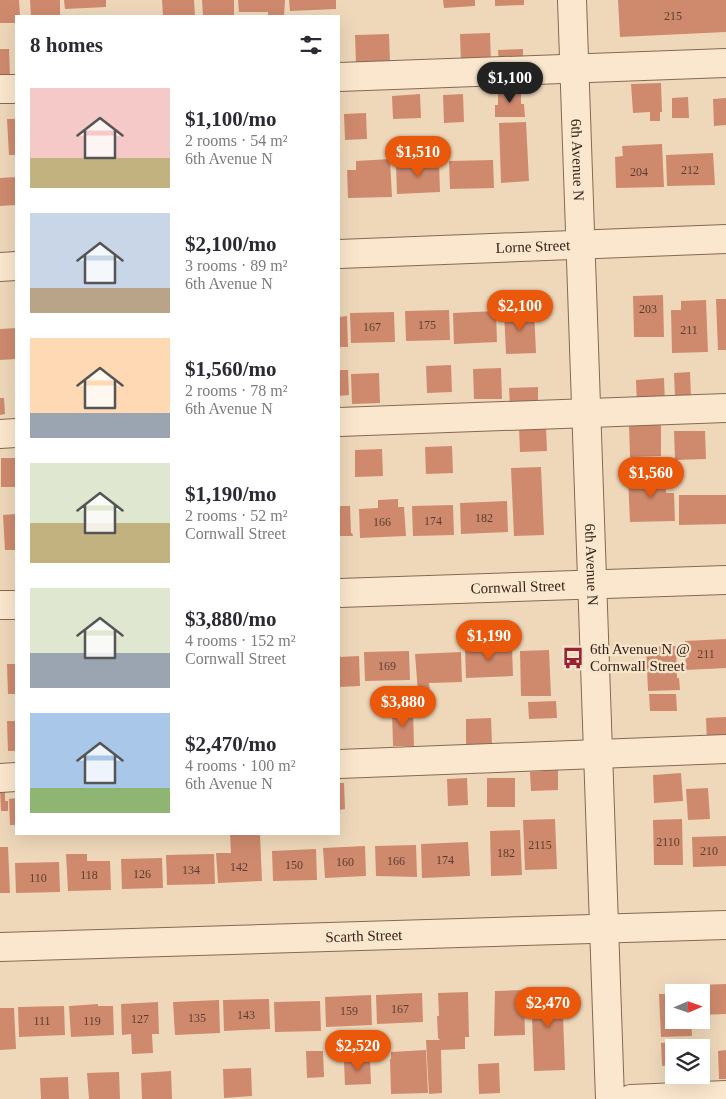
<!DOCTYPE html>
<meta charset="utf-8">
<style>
body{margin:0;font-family:"Times New Roman",serif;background:#f2f2f3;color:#2b2b33;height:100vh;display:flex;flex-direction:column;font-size:19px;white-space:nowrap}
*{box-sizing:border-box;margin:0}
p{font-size:16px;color:#7c7c81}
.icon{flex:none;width:28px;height:28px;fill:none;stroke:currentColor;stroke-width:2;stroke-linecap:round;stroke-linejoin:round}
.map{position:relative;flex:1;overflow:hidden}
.sheet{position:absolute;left:15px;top:15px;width:325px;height:820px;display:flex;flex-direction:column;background:#fff;border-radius:0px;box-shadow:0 5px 20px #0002}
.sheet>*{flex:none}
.needle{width:32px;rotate:88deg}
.fabs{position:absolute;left:665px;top:984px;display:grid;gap:10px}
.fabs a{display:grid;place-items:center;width:45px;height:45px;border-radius:0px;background:#fff;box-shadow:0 5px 20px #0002;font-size:25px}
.price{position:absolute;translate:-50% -42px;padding:0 11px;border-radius:18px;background:#ea580c;color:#fff;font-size:16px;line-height:32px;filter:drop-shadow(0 1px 2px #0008)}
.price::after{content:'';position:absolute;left:50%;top:30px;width:15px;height:11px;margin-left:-8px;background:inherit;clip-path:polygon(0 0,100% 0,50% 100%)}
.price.current{background:#222;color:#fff}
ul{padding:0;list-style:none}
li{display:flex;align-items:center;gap:15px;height:125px;padding:0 15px}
li span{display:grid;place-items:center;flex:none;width:140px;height:100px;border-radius:0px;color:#555}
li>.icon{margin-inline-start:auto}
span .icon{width:60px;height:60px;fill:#fffc;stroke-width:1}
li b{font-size:21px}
h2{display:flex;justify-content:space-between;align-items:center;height:60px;padding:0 15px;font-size:21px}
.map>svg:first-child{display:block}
</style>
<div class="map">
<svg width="726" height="1099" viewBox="0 0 726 1099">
<rect width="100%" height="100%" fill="#efd8ba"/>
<g fill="#cf8a6e">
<path d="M0,0H19L20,16H16V23H0Z"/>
<path d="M30,0H60V16H31Z"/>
<path d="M64,0H106V7L65,9Z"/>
<path d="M162,0H194L195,16H163Z"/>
<path d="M202,0H234V16H203Z"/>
<path d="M238,0H285L284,16H268V12H239Z"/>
<path d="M289,0H336V9L290,11Z"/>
<path d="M443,0H475V6L444,8Z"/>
<path d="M495,0H524V5L495,6Z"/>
<path d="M618,0H726V32L620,37Z"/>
<path d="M490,33L491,65L461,66L460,34Z"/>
<path d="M389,34L390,62L356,63L355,35Z"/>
<path d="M0,49H9L10,78L0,79Z"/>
<path d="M523,49V66L499,67L498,50Z"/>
<path d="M661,83L662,112H660V121H650V112L633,113L631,84Z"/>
<path d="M498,89H521V104H524L525,117H495V105H498Z"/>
<path d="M420,94L421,118L393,119L392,96Z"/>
<path d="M463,94L464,122L444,123L443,95Z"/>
<path d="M688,97L689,118H672V98Z"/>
<path d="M726,98V125L714,126L713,99Z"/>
<path d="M366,113L367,139L345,140L344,114Z"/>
<path d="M7,119H16V155H9Z"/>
<path d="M526,122L529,181L501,183L499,123Z"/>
<path d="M662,144L664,187L616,188L615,157L623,156L622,146Z"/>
<path d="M713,153L715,185L667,186L666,155Z"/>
<path d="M390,159L392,197L348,198L347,170H356V161Z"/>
<path d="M493,160L494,188L450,189L449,161Z"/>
<path d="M439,162L440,192L397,194L396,164Z"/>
<path d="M16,177V205L0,206V178Z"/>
<path d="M663,295L664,337H634L633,296Z"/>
<path d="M716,299H726V350H718Z"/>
<path d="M706,300L708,352L672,353L671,310H681V301Z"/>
<path d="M534,309L536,353L506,354L504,311Z"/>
<path d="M449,310L450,340L406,341L405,311Z"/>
<path d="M496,311L497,342L454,344L453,313Z"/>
<path d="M394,312L395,342L351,343L350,313Z"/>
<path d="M347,316L348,347H339V317Z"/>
<path d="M16,328V359L0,360V329Z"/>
<path d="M451,365L452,392L427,393L426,366Z"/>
<path d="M501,368L502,399H474L473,369Z"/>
<path d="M339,370H348L349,395L339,396Z"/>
<path d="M690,372L691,397H675L674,373Z"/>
<path d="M379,373L380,403L352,404L351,374Z"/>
<path d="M664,378L665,404L637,406L636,380Z"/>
<path d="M538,387V407L510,408L509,388Z"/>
<path d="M0,398H4L5,414L0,415Z"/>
<path d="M661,424V456L630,457L629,425Z"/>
<path d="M546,426L547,451L520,452L519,427Z"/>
<path d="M674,431H705L706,459L675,460Z"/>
<path d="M452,446L453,473L426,474L425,447Z"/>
<path d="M382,449L383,476L355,477V450Z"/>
<rect x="1" y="458" width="15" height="29"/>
<path d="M662,466V477H665L666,493H674L675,521L630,522L628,478L652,477L651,467Z"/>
<path d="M541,467L544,535L514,536L511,468Z"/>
<path d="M679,495H726V524L679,525Z"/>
<path d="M398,499V507H404L406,536L360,538L359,509L378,508V500Z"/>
<path d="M507,501L508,532L461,534L460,503Z"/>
<path d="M453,505L454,535L413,536L412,506Z"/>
<path d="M339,506H350L351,533H352L353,536H339Z"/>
<path d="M16,514V550H5L3,515Z"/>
<path d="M726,639V668L686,670L685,641Z"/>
<path d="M512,646L513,676L466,678L465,648Z"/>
<path d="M676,646L677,678H679L680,690L648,691L646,647Z"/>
<path d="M549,650L551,696H521L520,651Z"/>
<path d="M409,651L410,680L365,681L364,652Z"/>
<path d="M461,652L462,682L429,683L430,692L418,693L415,654Z"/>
<path d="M359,656L360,686L339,687V657Z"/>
<path d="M7,664H16V694H8Z"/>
<path d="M649,694H676L677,711H650Z"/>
<path d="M556,701L557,718L529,719L528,702Z"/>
<path d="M413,710L414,746H393L392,711Z"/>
<path d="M726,717V741L707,742L706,718Z"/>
<path d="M491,718L492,745L466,746V719Z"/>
<path d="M7,721H16V751H8Z"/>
<path d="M558,770V790L531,791L530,772Z"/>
<path d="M681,773L683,801L654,803L653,775Z"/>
<path d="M467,778L468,805L448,806L447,779Z"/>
<rect x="487" y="778" width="28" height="29"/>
<path d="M339,783H344L345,809L339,810Z"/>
<path d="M708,788L710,819L688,820L686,789Z"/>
<path d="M0,789H5V801H8V811H1Z"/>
<path d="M16,798V825H10L9,799Z"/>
<path d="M555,819L557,869L525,870L523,820Z"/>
<path d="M682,819L683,865H654L653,820Z"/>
<path d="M520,830L522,875L491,876L490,831Z"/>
<path d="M230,834H260L262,881L218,883L216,853H231Z"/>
<path d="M726,836V866L693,867L692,837Z"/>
<path d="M468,842L470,876L422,878L421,844Z"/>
<path d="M416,845L417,877L376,876L375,846Z"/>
<path d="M365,846L366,876L325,878L323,848Z"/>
<path d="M0,847H8L10,893H0Z"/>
<path d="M316,849L317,880L273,881L272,851Z"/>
<path d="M66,854H87V861H110L111,890L68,891Z"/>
<path d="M214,854L215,884L167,885L166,855Z"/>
<path d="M162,858L163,888L122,889L121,859Z"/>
<path d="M59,862L60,892L16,893L15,863Z"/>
<path d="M726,984V1014L701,1015V992H699V985Z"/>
<path d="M562,987L565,1070L534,1071L531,989Z"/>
<path d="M524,990L525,1035L494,1036L495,991Z"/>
<path d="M468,992L469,1037H465V1049L441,1050L442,1093L429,1094L426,1040H440L438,1038L437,1016H439L438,993Z"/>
<path d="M422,993L423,1022L377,1024L376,995Z"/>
<path d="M659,994H674V1020H691L692,1036L661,1037Z"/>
<path d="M371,995L372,1025L326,1027L325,997Z"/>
<path d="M269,999L270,1029L224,1031L223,1000Z"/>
<path d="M219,1000L220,1033L175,1035L173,1002Z"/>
<path d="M320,1001L321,1031L275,1032L274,1002Z"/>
<path d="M158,1002L159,1034H152L153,1053L132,1054L131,1034L122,1035L121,1004Z"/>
<path d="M98,1004V1006H113L114,1035L71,1037L69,1006Z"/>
<path d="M64,1006L65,1035L19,1037L18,1007Z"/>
<path d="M0,1008H14L16,1049L0,1050Z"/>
<path d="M676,1042V1048H674V1065L662,1066L661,1043Z"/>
<path d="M677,1042H689V1048H678Z"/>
<path d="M426,1050L428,1093L391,1094L390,1059H391V1052Z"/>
<path d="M726,1050V1079H719L718,1051Z"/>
<path d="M306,1051H323L324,1077L307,1078Z"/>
<path d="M370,1060L371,1084L345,1085L344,1061Z"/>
<path d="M499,1063L500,1093L479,1094L478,1064Z"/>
<path d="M251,1068L252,1096L224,1098L223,1069Z"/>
<path d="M171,1071L172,1099H142L141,1073Z"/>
<path d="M119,1072L120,1099H89L87,1073Z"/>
<path d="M68,1077L69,1099H41L40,1078Z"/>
</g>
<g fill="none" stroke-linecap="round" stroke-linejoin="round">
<g stroke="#866854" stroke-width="30">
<g id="minor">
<path id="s1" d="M572,0L610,1099"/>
<path d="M339,77L726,63"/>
<path d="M0,89H16"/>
<path id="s2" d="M339,254L726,239"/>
<path d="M0,267L16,266"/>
<path d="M339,422L726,408"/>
<path d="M0,434L16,433"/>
<path id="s3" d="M339,593L726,580"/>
<path d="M0,605H16"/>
<path d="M339,764L726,749"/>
<path d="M0,778L16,777"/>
<path id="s4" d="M0,947L726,925"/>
<path d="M631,1099L726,1095"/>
</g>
</g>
<use href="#minor" stroke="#fae7cd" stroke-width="28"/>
</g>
<defs>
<g id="bus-bare" transform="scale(1.725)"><path d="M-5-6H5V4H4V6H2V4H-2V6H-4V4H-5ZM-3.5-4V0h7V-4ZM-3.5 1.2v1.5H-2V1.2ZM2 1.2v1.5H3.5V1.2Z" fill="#982132" stroke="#f7e4ca" stroke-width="2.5" paint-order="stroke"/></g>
</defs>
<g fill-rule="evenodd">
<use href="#bus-bare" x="573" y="658"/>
</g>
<g text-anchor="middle" stroke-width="4.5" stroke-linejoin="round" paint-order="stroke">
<g font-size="12" fill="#5b3d2f">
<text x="673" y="20">215</text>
<text x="690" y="174">212</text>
<text x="639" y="176">204</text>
<text x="648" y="313">203</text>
<text x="427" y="329">175</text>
<text x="372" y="331">167</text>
<text x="689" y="334">211</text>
<text x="484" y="522">182</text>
<text x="433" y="525">174</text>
<text x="382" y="526">166</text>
<text x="706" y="658">211</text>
<text x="387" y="670">169</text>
<text x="668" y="846">2110</text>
<text x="540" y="849">2115</text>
<text x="709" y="855">210</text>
<text x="506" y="857">182</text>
<text x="445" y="864">174</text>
<text x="396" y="865">166</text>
<text x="345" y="866">160</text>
<text x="294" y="869">150</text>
<text x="239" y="871">142</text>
<text x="191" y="874">134</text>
<text x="142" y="878">126</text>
<text x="89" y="879">118</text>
<text x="38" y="882">110</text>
<text x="400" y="1013">167</text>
<text x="349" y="1015">159</text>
<text x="246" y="1019">143</text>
<text x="197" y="1022">135</text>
<text x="140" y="1023">127</text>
<text x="42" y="1025">111</text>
<text x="92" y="1025">119</text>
</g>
<g font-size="15" fill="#34231a" stroke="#f7e4ca">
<text dy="5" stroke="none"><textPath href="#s1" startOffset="160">6th Avenue N</textPath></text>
<text dy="5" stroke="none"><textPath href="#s2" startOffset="194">Lorne Street</textPath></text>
<text dy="5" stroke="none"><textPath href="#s1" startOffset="565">6th Avenue N</textPath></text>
<text dy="5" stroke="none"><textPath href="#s3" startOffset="179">Cornwall Street</textPath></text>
<text dy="5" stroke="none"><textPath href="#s4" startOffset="364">Scarth Street</textPath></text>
</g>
<g font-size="15" fill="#34231a" stroke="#f7e4ca" text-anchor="start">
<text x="590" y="654">6th Avenue N @<tspan x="590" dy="17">Cornwall Street</tspan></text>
</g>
</g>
</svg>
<div class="fabs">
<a><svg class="needle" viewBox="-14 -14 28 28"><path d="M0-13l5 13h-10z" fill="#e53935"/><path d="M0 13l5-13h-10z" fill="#7c7c81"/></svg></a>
<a><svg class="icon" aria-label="layers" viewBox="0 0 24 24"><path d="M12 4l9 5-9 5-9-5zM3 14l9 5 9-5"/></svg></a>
</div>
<b class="price current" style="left:510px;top:104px">$1,100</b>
<b class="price" style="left:418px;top:178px">$1,510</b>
<b class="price" style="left:520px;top:332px">$2,100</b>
<b class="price" style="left:651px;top:499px">$1,560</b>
<b class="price" style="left:489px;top:662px">$1,190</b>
<b class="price" style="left:403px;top:728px">$3,880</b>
<b class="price" style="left:548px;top:1029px">$2,470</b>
<b class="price" style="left:358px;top:1072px">$2,520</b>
<section class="sheet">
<h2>8 homes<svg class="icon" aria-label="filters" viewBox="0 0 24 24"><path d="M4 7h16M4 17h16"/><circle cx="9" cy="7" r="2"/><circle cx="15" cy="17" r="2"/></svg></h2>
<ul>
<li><span style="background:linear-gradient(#f6c9c9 70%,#c2b280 0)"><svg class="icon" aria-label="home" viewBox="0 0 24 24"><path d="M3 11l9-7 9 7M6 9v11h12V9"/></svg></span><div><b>$1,100/mo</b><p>2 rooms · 54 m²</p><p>6th Avenue N</p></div></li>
<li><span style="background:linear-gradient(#c9d6e8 75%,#b9a48a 0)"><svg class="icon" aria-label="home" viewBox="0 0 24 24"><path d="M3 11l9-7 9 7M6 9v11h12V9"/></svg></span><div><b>$2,100/mo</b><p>3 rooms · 89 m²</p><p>6th Avenue N</p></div></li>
<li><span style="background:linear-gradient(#ffd9b3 75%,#9aa5b1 0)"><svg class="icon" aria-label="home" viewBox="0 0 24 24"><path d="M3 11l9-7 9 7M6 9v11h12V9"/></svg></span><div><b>$1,560/mo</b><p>2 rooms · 78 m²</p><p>6th Avenue N</p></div></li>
<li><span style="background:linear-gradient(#dfe7d0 60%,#c2b280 0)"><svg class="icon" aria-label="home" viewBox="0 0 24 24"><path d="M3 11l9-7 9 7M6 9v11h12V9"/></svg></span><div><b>$1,190/mo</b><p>2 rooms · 52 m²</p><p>Cornwall Street</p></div></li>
<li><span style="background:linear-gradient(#dfe7d0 65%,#9aa5b1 0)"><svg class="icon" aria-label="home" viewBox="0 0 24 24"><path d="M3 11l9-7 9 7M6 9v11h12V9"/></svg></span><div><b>$3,880/mo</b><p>4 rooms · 152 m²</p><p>Cornwall Street</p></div></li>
<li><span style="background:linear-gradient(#a9c7e8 75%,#8fb573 0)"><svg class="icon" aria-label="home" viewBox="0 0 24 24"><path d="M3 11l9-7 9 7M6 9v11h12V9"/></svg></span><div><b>$2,470/mo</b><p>4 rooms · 100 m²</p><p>6th Avenue N</p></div></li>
</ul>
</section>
</div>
